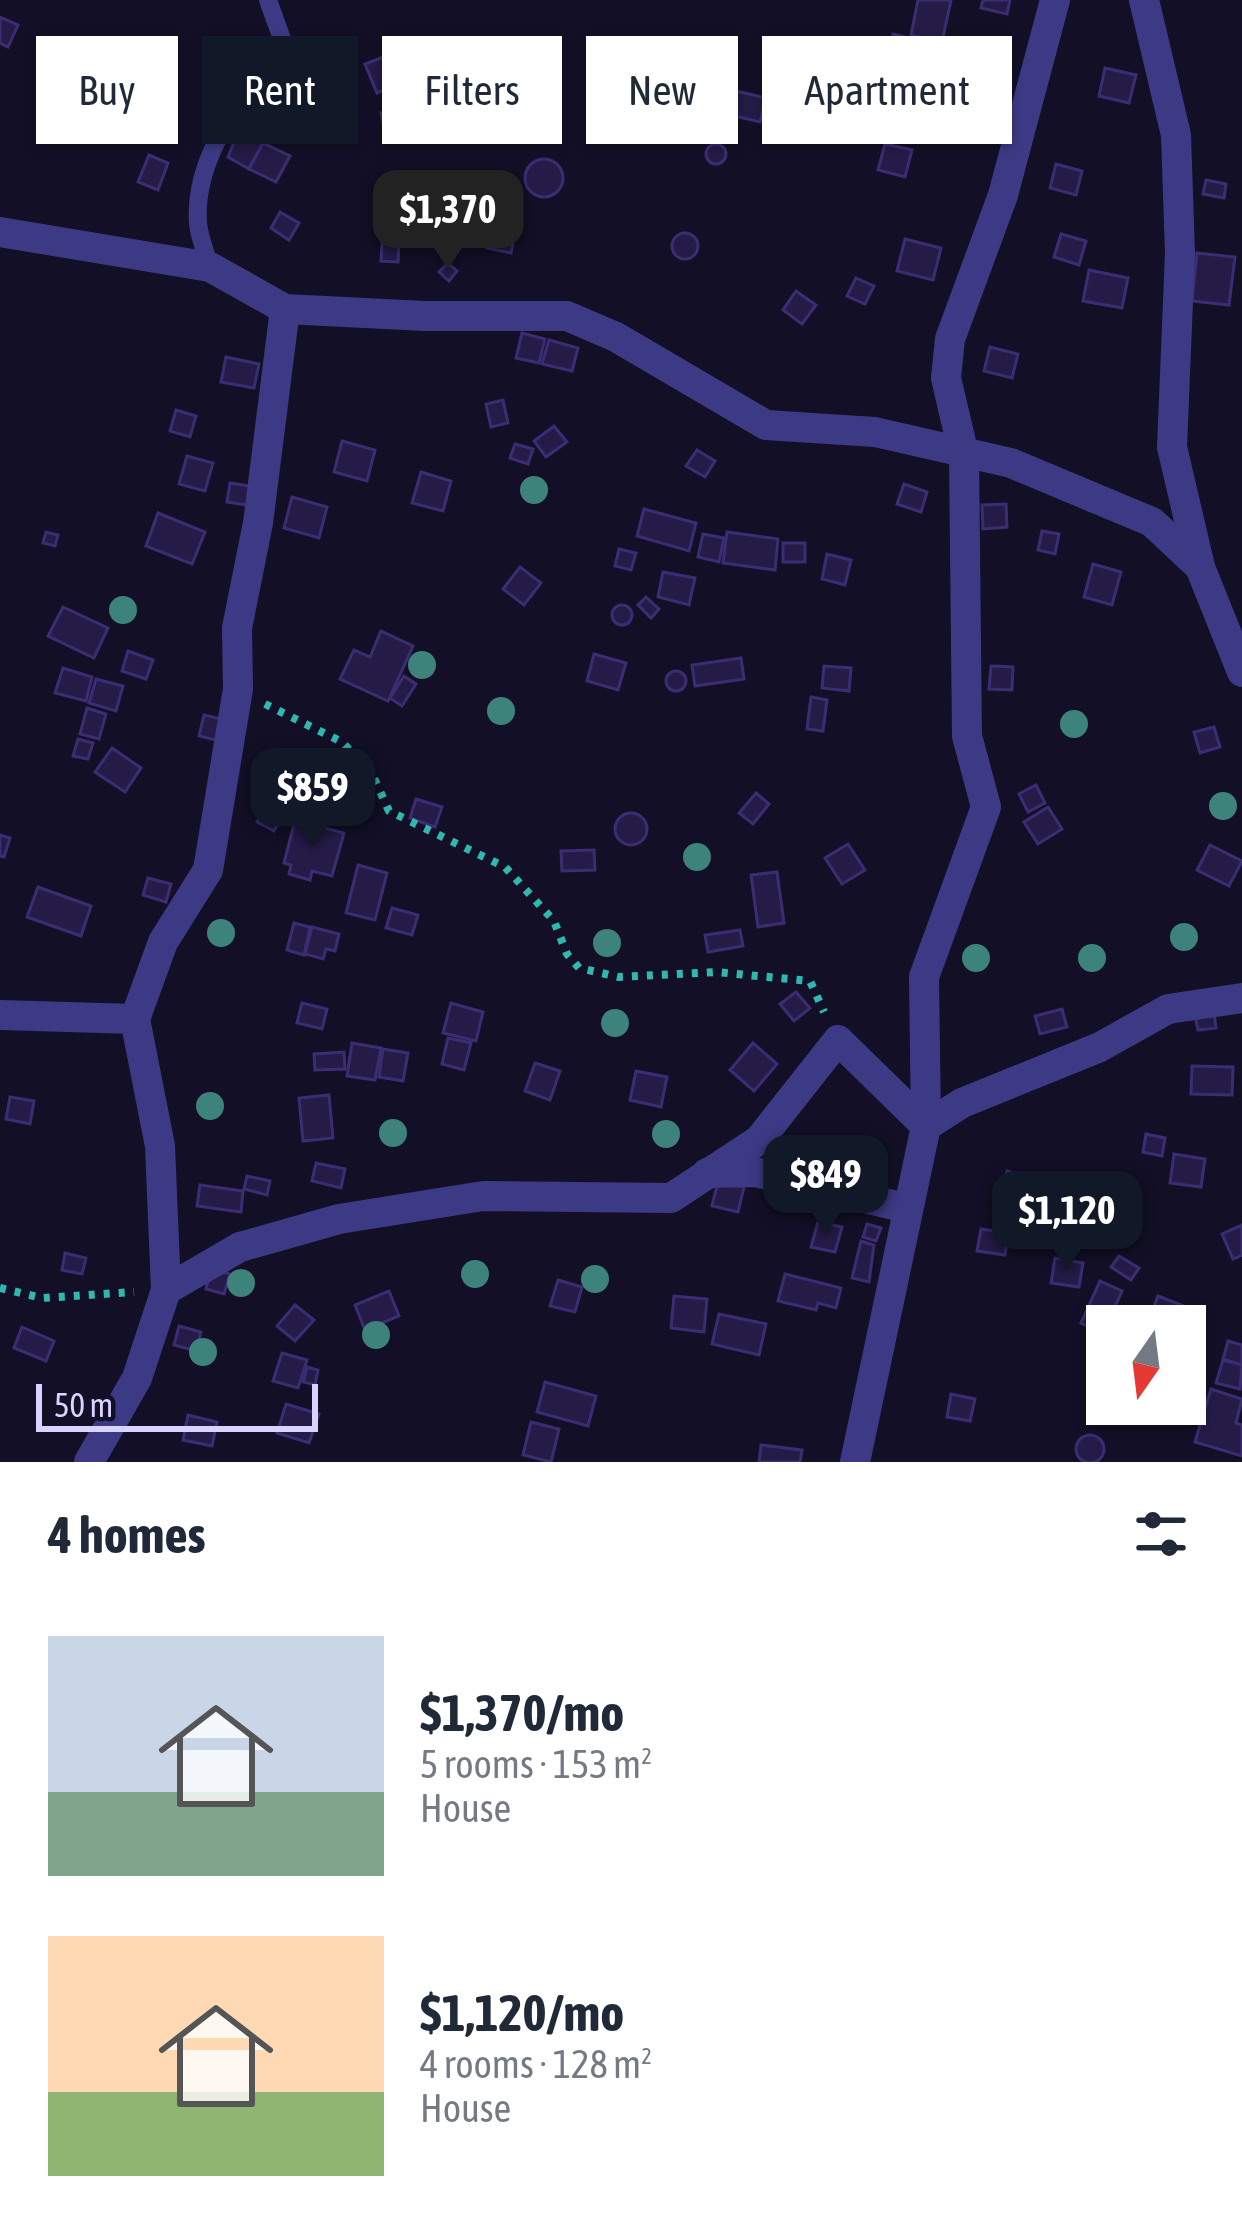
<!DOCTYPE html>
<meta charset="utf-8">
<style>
body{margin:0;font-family:"Asap Condensed",sans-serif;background:#f2f2f3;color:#1f2937;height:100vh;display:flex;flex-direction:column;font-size:45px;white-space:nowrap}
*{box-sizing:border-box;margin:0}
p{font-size:39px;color:#747a83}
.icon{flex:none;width:66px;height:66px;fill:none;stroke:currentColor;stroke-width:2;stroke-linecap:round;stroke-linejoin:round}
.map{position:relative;height:1462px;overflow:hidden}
.panel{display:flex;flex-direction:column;background:#fff;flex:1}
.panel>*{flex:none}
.hud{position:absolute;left:36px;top:36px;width:1170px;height:108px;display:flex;gap:24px}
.needle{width:78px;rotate:194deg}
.buttons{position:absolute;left:1086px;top:1305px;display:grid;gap:24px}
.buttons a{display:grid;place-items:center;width:120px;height:120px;border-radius:0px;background:#fff;box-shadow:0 3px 9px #0004;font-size:60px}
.scale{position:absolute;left:36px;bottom:30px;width:282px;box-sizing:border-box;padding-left:12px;border:6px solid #d9d4ff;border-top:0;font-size:33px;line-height:42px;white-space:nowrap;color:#d9d4ff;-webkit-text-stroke:9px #130f26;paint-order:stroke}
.price{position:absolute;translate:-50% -102px;padding:0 27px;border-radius:24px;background:#111827;color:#fff;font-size:39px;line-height:78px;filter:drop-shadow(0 3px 6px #0008)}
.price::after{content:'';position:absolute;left:50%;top:72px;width:36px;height:27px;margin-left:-18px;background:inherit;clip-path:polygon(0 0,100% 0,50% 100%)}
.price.on{background:#222;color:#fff}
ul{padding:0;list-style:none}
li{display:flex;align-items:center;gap:36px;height:300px;padding:0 48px}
li span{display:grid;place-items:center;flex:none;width:336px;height:240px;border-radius:0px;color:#555}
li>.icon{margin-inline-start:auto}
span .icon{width:144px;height:144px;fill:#fffc;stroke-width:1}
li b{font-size:51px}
h2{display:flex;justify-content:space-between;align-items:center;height:144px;padding:0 48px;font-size:51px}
.chip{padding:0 42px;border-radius:0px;background:#fff;box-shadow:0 3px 9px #0004;font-size:42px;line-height:108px}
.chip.on{background:#111827;color:#fff}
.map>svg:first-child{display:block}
</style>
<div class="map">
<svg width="1242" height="1462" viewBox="0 0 1242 1462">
<rect width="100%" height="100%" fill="#130f26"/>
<g fill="#241b47" stroke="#3b2d73" stroke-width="3">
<path d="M918,0H951L942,42L911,35Z"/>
<path d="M983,0H1010L1007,14L981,8Z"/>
<path d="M0,17L18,25L8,47L0,43Z"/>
<path d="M893,34L947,47L940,76L886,63Z"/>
<path d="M134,46L156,51L150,77L128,72Z"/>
<path d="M518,49L538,54L532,78L512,73Z"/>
<path d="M434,50L480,55L478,82L431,78Z"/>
<path d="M391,54L402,83L377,93L365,64Z"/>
<path d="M59,67L92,78L77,122L44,111Z"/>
<path d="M1105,68L1136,75L1129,103L1099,96Z"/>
<path d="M880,69L901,75L895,97L874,91Z"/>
<path d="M105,81L129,91L118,117L95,108Z"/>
<path d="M840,84L866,91L857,121L831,113Z"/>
<path d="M736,91L766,98L760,122L730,115Z"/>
<path d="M436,99H456V120H435Z"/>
<path d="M273,106L298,120L289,138L263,124Z"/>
<path d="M894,106L925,113L919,139L887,131Z"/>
<path d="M405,108L409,133L386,137L381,113Z"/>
<path d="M239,130L263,143L249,169L228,157Z"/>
<path d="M263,143L290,156L276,182L249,169Z"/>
<path d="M885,144L912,150L905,177L878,170Z"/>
<circle cx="716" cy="154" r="10"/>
<path d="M149,155L168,163L158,190L138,182Z"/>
<circle cx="544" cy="178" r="19"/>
<path d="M1056,164L1082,171L1076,195L1050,188Z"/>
<path d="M1206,180L1226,184L1224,198L1203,194Z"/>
<path d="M472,198L475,226L451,228L449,200Z"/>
<path d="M280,212L299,223L289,240L271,228Z"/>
<path d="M495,214L518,219L511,253L487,248Z"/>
<circle cx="685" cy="246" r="13"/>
<path d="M1061,234L1086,241L1079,265L1054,257Z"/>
<path d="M905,239L941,248L933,280L897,271Z"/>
<path d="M382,243L399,244L398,262L381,261Z"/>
<path d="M1197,253L1235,257L1229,305L1192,301Z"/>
<path d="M448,263L457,271L449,281L439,272Z"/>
<path d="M1089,270L1128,278L1122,308L1083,301Z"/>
<path d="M856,278L874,286L865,304L847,296Z"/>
<path d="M796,291L816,305L802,324L783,310Z"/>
<path d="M522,333L545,339L539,363L516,358Z"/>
<path d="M549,340L578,348L572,371L542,364Z"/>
<path d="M990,347L1018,354L1012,378L984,371Z"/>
<path d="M226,357L259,364L254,388L221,382Z"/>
<path d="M503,400L508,423L491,427L486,404Z"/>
<path d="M176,410L196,416L190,437L170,431Z"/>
<path d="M554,426L567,442L546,457L534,441Z"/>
<path d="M342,441L375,450L367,481L334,472Z"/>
<path d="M515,444L533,449L528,464L510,458Z"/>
<path d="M697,450L715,461L705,477L686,466Z"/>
<path d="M187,456L213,463L205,491L179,484Z"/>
<path d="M421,472L451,481L443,511L412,503Z"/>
<path d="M230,483L256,487L254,506L227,502Z"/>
<path d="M904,484L927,492L921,512L897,504Z"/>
<path d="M292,497L327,507L319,538L284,528Z"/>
<path d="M1006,504L1007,527L983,529L982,505Z"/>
<path d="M644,509L696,523L689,551L637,536Z"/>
<path d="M158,513L205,532L192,564L146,546Z"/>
<path d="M1042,531L1059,534L1055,554L1038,550Z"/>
<path d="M46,532L58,535L55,546L43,543Z"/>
<path d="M727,532L778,539L775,570L723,563Z"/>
<path d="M703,534L724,538L719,562L698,557Z"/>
<rect x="783" y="543" width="22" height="19"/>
<path d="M619,549L636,553L631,570L615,566Z"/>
<path d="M827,554L851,560L845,585L822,579Z"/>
<path d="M1093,564L1121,572L1112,605L1084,597Z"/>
<path d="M520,567L541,583L524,605L503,589Z"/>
<path d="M663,572L695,578L689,605L658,597Z"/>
<path d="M646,597L659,609L651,618L638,605Z"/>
<circle cx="622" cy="615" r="10"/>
<path d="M63,607L108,628L94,658L48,636Z"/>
<path d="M381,631L413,646L388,701L340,679L354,650L370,657Z"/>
<path d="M128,651L153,660L146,679L122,671Z"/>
<path d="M594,654L626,663L618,690L587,681Z"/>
<path d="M741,658L744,679L695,686L692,665Z"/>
<path d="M824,666L851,668L849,691L822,688Z"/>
<path d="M991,666L1013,667L1012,690L989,689Z"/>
<path d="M63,668L92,677L86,701L55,693Z"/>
<circle cx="676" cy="681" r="10"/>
<path d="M404,676L416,684L402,706L390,698Z"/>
<path d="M96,679L123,686L116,711L89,703Z"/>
<path d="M811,697L827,700L823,731L807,729Z"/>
<path d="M87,708L106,714L99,739L80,734Z"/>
<path d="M204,715L221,719L216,740L199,736Z"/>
<path d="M1214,727L1220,747L1200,753L1194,732Z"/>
<path d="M78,739L93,743L88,759L73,756Z"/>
<path d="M112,748L141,768L125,792L95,772Z"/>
<path d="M311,769L367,783L359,815L303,801Z"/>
<path d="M1036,785L1045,803L1028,812L1019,794Z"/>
<path d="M756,793L769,804L753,824L739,813Z"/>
<path d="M416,799L442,807L435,827L410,818Z"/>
<path d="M267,805L284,814L274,831L257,822Z"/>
<path d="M1048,807L1062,829L1038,844L1024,822Z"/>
<circle cx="631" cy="829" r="16"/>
<path d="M295,820L344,833L332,876L312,871L310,880L289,874L291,865L284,863Z"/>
<path d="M0,835L10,838L4,857L0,856Z"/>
<path d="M848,844L865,870L842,884L825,858Z"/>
<path d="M1210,845L1242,861L1229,886L1197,870Z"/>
<path d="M594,850L595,870L562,871L561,851Z"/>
<path d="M358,865L387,873L375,920L346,913Z"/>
<path d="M777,872L784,923L758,927L751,875Z"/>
<path d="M148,878L171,884L166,902L143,895Z"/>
<path d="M38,887L91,906L81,936L27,917Z"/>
<path d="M392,908L418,915L412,935L386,928Z"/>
<path d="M294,923L310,927L304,955L287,950Z"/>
<path d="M312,927L339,934L335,951L326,949L323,959L305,954Z"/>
<path d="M740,930L743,946L708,952L705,935Z"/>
<path d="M796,992L810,1008L794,1021L780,1004Z"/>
<path d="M302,1003L327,1009L322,1029L297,1023Z"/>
<path d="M451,1003L483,1012L476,1041L443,1033Z"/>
<path d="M1062,1009L1067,1027L1040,1034L1035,1016Z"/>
<path d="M1214,1012L1216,1028L1198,1030L1195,1016Z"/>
<path d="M448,1038L471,1043L464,1070L442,1064Z"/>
<path d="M352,1043L381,1048L375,1080L347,1076Z"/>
<path d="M753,1043L777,1064L754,1091L730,1070Z"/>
<path d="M383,1049L408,1053L403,1081L379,1077Z"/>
<path d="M344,1052L345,1069L315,1070L314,1054Z"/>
<path d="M535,1063L560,1071L550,1100L525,1091Z"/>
<path d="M1192,1066L1233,1067L1232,1095L1191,1094Z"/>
<path d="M636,1071L667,1077L661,1107L630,1100Z"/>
<path d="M329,1095L333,1138L303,1141L299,1098Z"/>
<path d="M10,1097L34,1101L30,1124L6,1119Z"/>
<path d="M1146,1134L1165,1138L1162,1156L1143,1152Z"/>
<path d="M1174,1154L1205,1159L1201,1187L1170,1183Z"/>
<path d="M316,1163L345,1169L341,1188L312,1181Z"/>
<path d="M1007,1171L1032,1178L1024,1206L999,1199Z"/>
<path d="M247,1176L270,1181L267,1195L244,1189Z"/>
<path d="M718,1181L744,1187L738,1212L712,1206Z"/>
<path d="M200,1185L243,1191L241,1212L197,1206Z"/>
<path d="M818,1222L842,1227L835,1252L811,1247Z"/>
<path d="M867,1224L881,1228L876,1241L863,1237Z"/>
<path d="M1242,1225V1255L1233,1259L1222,1234Z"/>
<path d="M981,1229L1008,1233L1005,1255L977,1251Z"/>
<path d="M861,1241L874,1245L869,1282L852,1278Z"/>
<path d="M65,1253L86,1258L82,1274L62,1270Z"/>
<path d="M1119,1256L1139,1268L1131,1280L1111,1267Z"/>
<path d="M1055,1258L1083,1263L1079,1287L1051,1283Z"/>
<path d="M211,1269L230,1274L224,1294L206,1289Z"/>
<path d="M785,1274L841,1288L836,1308L818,1303L816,1310L778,1301Z"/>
<path d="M558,1280L582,1287L575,1312L550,1306Z"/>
<path d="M1100,1281L1122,1291L1103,1333L1081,1323Z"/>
<path d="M389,1291L399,1316L365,1330L355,1305Z"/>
<path d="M674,1296L707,1299L704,1332L671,1328Z"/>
<path d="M1158,1296L1202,1313L1191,1344L1185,1341V1326H1146Z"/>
<path d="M295,1305L314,1320L295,1341L277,1326Z"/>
<path d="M719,1314L766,1324L759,1355L712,1344Z"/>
<path d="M179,1326L201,1332L196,1351L174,1345Z"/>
<path d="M22,1327L54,1341L46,1361L14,1348Z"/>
<path d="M1228,1341L1242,1345V1365L1223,1359Z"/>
<path d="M282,1353L307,1360L298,1388L273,1381Z"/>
<path d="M1223,1360L1242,1365L1240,1389L1216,1383Z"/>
<path d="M307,1367L318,1370L315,1385L303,1382Z"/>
<path d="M545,1382L596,1396L588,1426L537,1412Z"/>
<path d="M1211,1389L1242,1399L1236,1423L1242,1425V1456L1195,1442Z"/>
<path d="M951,1394L975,1399L970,1421L947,1417Z"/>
<path d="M286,1404L319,1414L309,1443L277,1433Z"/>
<path d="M188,1415L217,1422L212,1446L183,1440Z"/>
<path d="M531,1422L559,1429L551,1462L523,1455Z"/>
<circle cx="1090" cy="1449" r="14"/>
<path d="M761,1445L802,1450L800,1462H759Z"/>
</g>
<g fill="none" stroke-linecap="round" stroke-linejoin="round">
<g stroke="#2fb8b0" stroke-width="8" stroke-dasharray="6 9" stroke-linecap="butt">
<path d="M265,704L342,742L372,774L389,811L505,867L554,921L567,954L579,968L619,977L716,972L810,981L824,1012"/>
<path d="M0,1288L42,1298L134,1292"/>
</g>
<path stroke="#3d3a85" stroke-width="18" d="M210,267C206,253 199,237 198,223C193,152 248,94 282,39L268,0"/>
<g stroke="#3d3a85" stroke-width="30">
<path d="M1144,0L1176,135L1180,253L1172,447L1200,567"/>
<path d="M0,232L210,267L285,309L425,316H567L616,337L766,425L875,432L1011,463L1152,522L1200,567L1242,672"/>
<path d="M0,1015L135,1019"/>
<path d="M707,1173L755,1172L906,1208"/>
<path d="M166,1290L160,1146L135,1019L163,942L208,870L238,689L237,628L258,523L285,309"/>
<path d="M89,1462L137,1378L166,1290L240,1247L339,1219L483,1196L671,1198L759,1140L838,1040L926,1126L962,1103L1100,1047L1168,1009L1242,998"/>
<path d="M855,1462L926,1126L924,977L986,807L967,736L964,455L946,378L950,339L1003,195L1055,0"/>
</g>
</g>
<g fill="#3d827b">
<circle cx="534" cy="490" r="14"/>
<circle cx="123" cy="610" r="14"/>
<circle cx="422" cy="665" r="14"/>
<circle cx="501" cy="711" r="14"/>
<circle cx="1074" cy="724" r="14"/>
<circle cx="1223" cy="806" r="14"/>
<circle cx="697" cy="857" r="14"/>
<circle cx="221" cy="933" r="14"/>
<circle cx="1184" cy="937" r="14"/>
<circle cx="607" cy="943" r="14"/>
<circle cx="976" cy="958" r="14"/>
<circle cx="1092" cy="958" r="14"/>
<circle cx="615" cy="1023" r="14"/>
<circle cx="210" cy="1106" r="14"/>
<circle cx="393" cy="1133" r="14"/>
<circle cx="666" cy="1134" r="14"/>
<circle cx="1056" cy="1219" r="14"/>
<circle cx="475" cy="1274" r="14"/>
<circle cx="595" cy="1279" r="14"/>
<circle cx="241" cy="1283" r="14"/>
<circle cx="376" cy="1335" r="14"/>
<circle cx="203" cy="1352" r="14"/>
</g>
</svg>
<div class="buttons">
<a><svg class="needle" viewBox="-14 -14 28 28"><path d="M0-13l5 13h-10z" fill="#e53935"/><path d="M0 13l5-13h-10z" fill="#747a83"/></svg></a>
</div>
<div class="scale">50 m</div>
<b class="price on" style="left:448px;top:272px">$1,370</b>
<b class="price" style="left:313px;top:850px">$859</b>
<b class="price" style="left:826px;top:1237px">$849</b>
<b class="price" style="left:1067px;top:1273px">$1,120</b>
<div class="hud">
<a class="chip">Buy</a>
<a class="chip on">Rent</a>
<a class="chip">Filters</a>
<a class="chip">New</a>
<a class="chip">Apartment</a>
</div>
</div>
<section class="panel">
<h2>4 homes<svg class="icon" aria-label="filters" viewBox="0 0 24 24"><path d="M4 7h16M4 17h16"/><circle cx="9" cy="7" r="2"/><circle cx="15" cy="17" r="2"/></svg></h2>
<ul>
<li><span style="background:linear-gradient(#c9d6e8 65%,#7fa58c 0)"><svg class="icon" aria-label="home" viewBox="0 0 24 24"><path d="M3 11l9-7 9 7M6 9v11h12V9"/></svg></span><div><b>$1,370/mo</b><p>5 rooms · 153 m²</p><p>House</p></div></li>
<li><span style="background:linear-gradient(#ffd9b3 65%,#8fb573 0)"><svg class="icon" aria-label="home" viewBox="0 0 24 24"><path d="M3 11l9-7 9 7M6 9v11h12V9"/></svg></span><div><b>$1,120/mo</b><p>4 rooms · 128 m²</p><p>House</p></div></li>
</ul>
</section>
